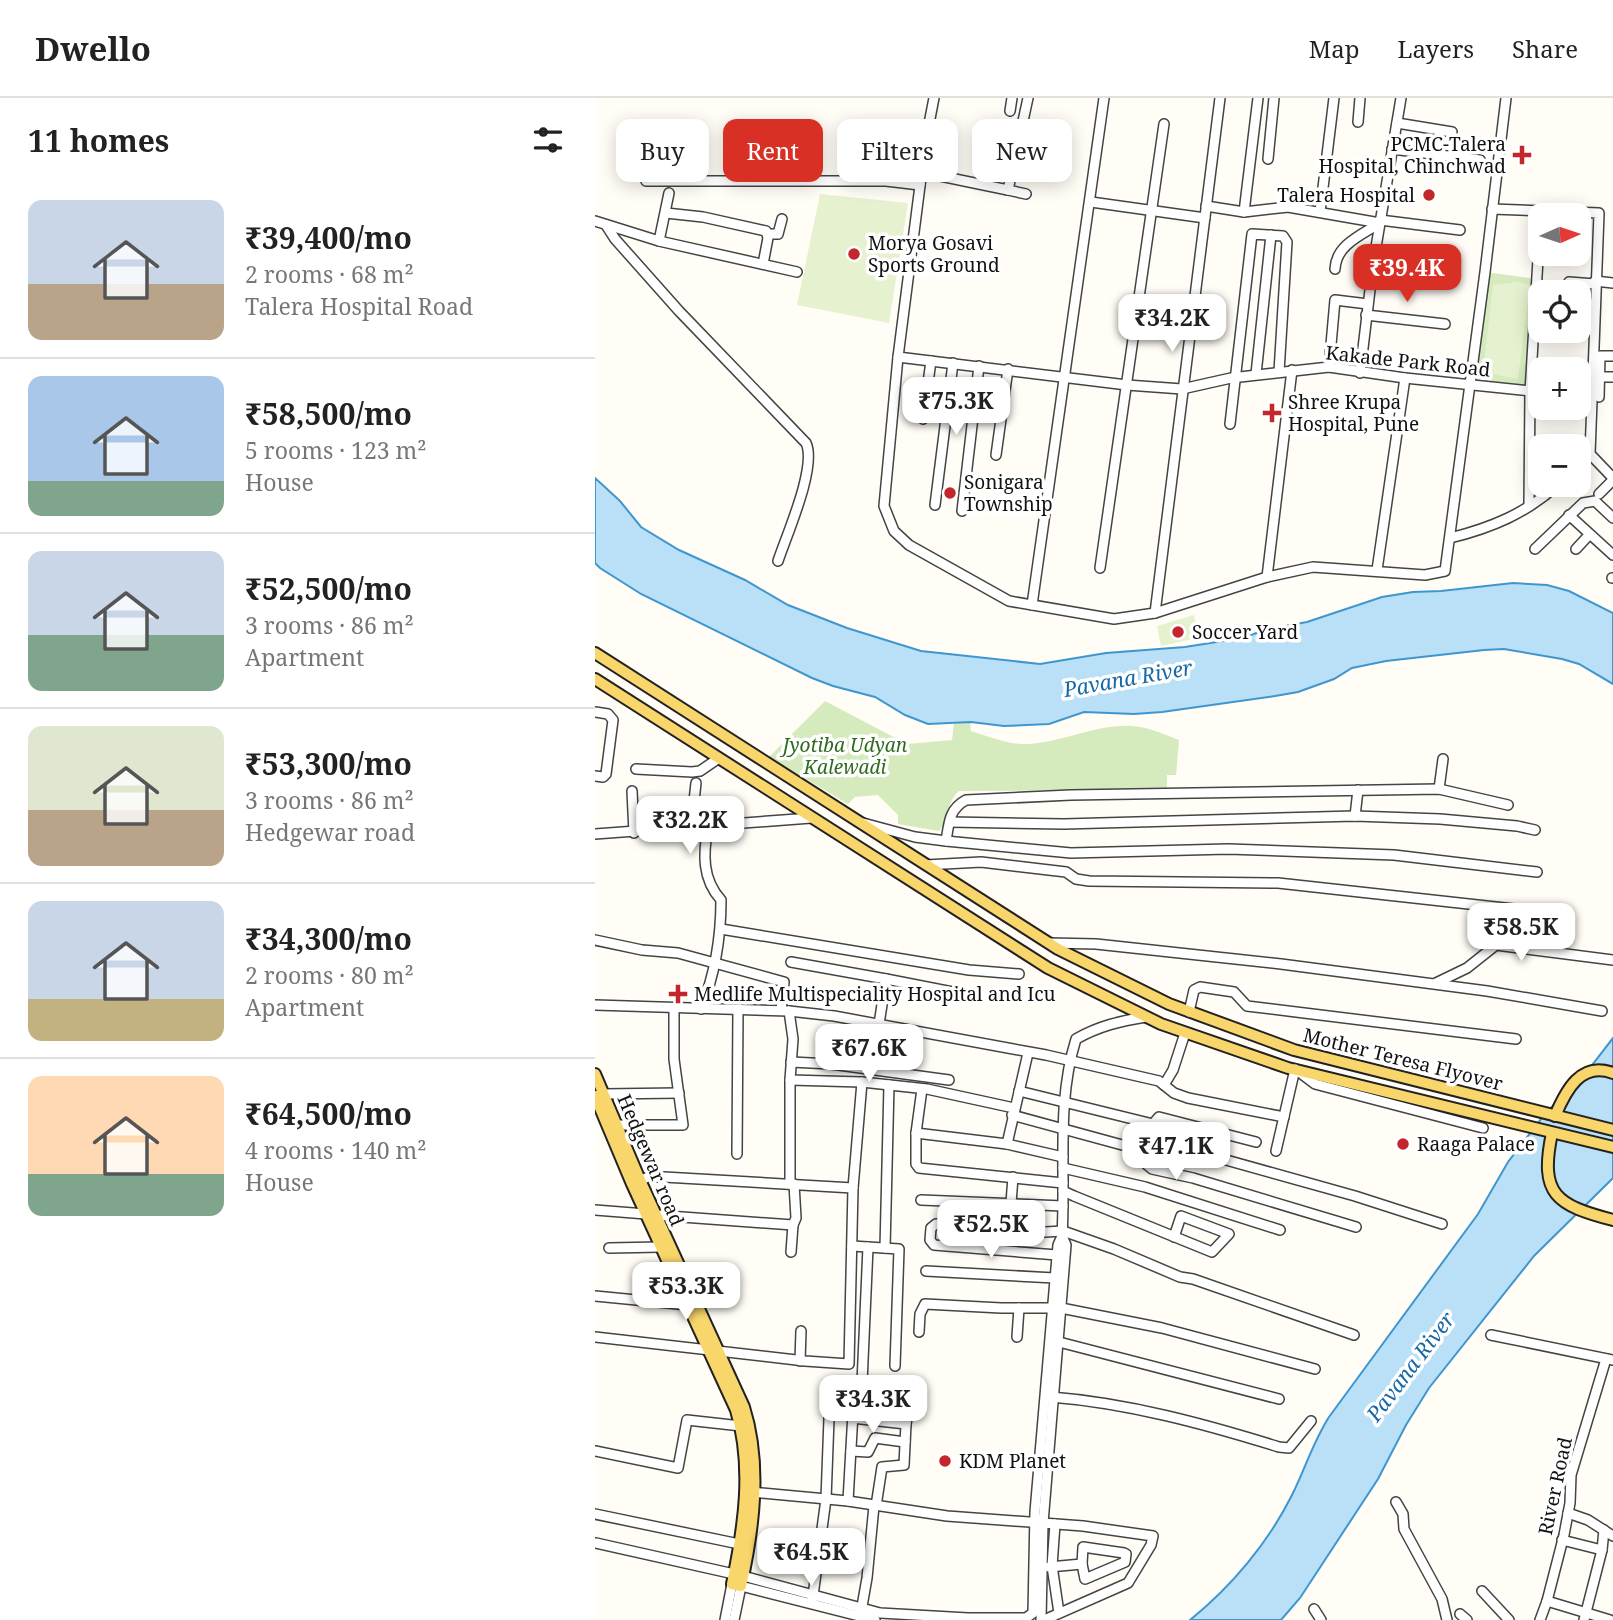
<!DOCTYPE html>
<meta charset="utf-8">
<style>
body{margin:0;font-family:"Noto Serif",serif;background:#f2f2f2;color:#222;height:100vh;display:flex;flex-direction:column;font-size:26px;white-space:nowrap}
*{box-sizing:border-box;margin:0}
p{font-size:23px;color:#767676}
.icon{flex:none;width:38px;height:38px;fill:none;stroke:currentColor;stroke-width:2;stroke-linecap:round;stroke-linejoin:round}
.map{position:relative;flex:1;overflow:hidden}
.sheet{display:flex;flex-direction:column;background:#fff;width:595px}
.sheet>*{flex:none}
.top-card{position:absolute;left:21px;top:21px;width:665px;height:63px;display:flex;gap:14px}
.needle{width:46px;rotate:87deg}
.fabs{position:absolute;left:933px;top:105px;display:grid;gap:14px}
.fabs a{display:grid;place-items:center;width:63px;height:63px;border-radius:14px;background:#fff;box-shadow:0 4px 18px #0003;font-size:35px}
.price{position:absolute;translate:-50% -60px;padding:0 16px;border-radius:14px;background:#fff;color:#222;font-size:23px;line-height:46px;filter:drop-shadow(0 2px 4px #0008)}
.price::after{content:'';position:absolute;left:50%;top:42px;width:21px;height:16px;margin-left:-10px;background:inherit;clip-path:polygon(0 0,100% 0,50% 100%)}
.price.on{background:#d93025;color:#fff}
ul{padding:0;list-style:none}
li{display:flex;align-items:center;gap:21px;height:175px;padding:0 28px}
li+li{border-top:2px solid #e0e0e0}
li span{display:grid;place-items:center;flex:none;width:196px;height:140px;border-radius:14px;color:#555}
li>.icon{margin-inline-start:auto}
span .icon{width:84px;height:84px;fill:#fffc;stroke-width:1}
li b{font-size:30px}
h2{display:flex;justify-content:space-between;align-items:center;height:84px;padding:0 28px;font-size:30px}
.tag{padding:0 24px;border-radius:14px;background:#fff;box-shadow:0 4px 18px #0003;font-size:24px;line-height:63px}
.tag.on{background:#d93025;color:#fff}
header{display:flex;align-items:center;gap:42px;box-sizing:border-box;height:98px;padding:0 35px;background:#fff;border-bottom:2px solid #e0e0e0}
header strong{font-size:33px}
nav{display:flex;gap:38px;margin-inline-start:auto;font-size:24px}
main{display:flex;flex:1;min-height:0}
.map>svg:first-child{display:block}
</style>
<header>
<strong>Dwello</strong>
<nav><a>Map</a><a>Layers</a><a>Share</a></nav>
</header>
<main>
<section class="sheet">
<h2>11 homes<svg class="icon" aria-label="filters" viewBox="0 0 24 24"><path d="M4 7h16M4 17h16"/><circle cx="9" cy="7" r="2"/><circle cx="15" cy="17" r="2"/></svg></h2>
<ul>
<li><span style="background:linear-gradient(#c9d6e8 60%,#b9a48a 0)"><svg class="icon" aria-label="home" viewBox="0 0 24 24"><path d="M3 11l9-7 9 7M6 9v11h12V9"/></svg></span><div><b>₹39,400/mo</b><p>2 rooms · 68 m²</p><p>Talera Hospital Road</p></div></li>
<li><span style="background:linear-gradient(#a9c7e8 75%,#7fa58c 0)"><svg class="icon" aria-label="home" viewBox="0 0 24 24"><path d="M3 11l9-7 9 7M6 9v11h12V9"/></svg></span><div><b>₹58,500/mo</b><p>5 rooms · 123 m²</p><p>House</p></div></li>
<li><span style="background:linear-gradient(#c9d6e8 60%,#7fa58c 0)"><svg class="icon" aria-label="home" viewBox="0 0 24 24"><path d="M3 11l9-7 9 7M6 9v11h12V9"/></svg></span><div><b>₹52,500/mo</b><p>3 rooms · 86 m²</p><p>Apartment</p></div></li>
<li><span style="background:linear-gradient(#dfe7d0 60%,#b9a48a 0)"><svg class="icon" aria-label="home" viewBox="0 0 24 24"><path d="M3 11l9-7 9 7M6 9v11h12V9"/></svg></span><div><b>₹53,300/mo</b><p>3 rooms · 86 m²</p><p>Hedgewar road</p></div></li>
<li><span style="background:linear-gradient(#c9d6e8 70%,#c2b280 0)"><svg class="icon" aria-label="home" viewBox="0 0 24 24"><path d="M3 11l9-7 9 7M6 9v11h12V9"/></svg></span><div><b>₹34,300/mo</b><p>2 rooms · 80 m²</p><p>Apartment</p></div></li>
<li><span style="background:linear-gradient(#ffd9b3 70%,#7fa58c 0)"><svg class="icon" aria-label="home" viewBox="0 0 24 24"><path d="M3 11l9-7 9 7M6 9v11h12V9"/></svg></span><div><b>₹64,500/mo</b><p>4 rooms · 140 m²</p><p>House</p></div></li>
</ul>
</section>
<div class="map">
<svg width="1018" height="1522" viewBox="0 0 1018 1522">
<rect width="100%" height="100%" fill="#fffdf5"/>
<g fill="#d5ebbd">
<path d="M890,174L942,181L931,293L874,287Z"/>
<path d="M230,603L312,646L357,642L359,625H375L376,633C395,639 414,647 434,646C469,644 502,626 537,628C553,629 569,636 584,642L581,677H572V692L364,693C352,703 354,721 344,733L303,726V717L283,697L260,699L253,706L174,659Z"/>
</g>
<g fill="#e6f2cf">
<path d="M225,96L313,105L294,225L202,207Z"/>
<path d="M922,184L935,187L923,281L888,274L898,187Z"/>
<path d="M599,517L603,540L566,548L562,528Z"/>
</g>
<g fill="#b9e0f7" stroke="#3f96cf" stroke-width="2">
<path d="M0,380L25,403L46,429L84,452L150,482L193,507L252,530L326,553L445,566L511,555L590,549L647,540L673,531L712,524L787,499L818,494L846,493L918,485L952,487L974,493L1018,515V586L984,566L967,561L909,551L889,552L791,563L757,570L739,581L703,594L680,598L567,614L539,616L489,614L454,626L409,628L376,624L333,626L310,617L280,599L238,588L217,580L46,496L5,470L0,465Z"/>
<path d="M1018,940V1080L939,1158L834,1290L811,1327L783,1381L705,1500L686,1522H595C636,1489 673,1445 697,1397C710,1371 718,1344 734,1319L883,1116L913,1064L950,1016L994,971Z"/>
</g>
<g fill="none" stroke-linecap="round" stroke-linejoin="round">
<g stroke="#444" stroke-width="12">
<g id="minor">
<path d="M339,0L331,41L303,259L289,408L299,433L314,447L414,503L519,521L560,515L672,479L718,469L830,477L850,473L890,174L911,0"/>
<path d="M415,13L417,0"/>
<path d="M763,24L765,0"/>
<path d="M802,25L857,34"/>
<path d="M797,51L885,62"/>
<path d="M673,61L679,0"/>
<path d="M326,74L413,92L433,0"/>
<path d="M51,83H291L325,87"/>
<path d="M413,92L431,96"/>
<path d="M496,104L610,120"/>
<path d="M611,108L649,114L693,109L785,125"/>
<path d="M897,111L1004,115L995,356L1018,380"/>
<path d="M649,114L663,0"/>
<path d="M725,114L739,0"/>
<path d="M71,115L108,119L171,133L173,140L168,166"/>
<path d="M785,122L865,132"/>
<path d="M0,123L64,143L202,174"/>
<path d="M11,127L20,141L84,213L211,345C222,369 192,436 183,463"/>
<path d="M173,136H183L187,121"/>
<path d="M64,143L74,95"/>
<path d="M778,167L855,176"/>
<path d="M740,171C741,147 766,137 785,125"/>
<path d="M1000,183L1018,185"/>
<path d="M974,184L1000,186"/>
<path d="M984,206H1000"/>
<path d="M771,217L850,226"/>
<path d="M303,259L532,287L587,291L636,280L734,269L810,280L945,294"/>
<path d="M734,269L740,202L773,206"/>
<path d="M765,275L778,167L806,0"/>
<path d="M661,276L676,137"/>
<path d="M999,279H1018"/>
<path d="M984,296L997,297"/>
<path d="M1004,299L1005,258H1018"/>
<path d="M328,321L336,263"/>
<path d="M635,326L657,136L688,138L692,144L684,274"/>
<path d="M401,357L413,271"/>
<path d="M984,367L995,356"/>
<path d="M1004,396L1018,382"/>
<path d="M934,406L935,294L945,128"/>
<path d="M340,407L358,265"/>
<path d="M367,413L384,268"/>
<path d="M974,417L1018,457"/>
<path d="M855,440C896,430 932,415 962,387"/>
<path d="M940,451L988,405L1000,403L1018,420"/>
<path d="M981,451L994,437"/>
<path d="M505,470L569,26"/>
<path d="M782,472L810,280"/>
<path d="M672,479L697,272"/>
<path d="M1017,480H1018"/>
<path d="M437,507L509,0"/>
<path d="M560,515L625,0"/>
<path d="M0,614L13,616L18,622L11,676L8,679L0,678"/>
<path d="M41,671L97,674L105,673L124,660"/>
<path d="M844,691L848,661"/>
<path d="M37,693L39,735"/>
<path d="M760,718L763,692"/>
<path d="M355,724L469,726L760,718L845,721L922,728L940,732"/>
<path d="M268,725L320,739L351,743C354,725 354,711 371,702L476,697L844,691L913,707"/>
<path d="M96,730L101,685"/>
<path d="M0,736L216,720"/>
<path d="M351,743L476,755L633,751L799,757L942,774"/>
<path d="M331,767L386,764L471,774L481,781L494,783L683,785L928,812"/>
<path d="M126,831L374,872L424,876"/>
<path d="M0,842L47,852L83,855L189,884L186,912"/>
<path d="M454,845L501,846L686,866L892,893L1007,913"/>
<path d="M196,864L291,881"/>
<path d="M841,885L872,870L901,847L1018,862"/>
<path d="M0,907L194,913L239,918L451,957L564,983L579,995L593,1000L689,1019"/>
<path d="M106,911C120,876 126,839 126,802C107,781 108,756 113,729"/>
<path d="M194,913L198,941L195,982V1086"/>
<path d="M594,914L599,892L605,889L639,894L652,908L921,941"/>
<path d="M284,926L291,881L378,898"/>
<path d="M196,964L236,966L354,982"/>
<path d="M195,982L267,984L332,991L419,1010"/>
<path d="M569,987L578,972L590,935"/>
<path d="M327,991L321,1035V1066L324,1070L468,1085"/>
<path d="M424,993L558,1026"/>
<path d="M2,998L9,996L84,995"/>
<path d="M417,1017L553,1054"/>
<path d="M22,1027H88L79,961V910"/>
<path d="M321,1035L412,1046L468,1059"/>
<path d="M556,1041L760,1098L847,1126"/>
<path d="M661,1044L564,1019L558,1026L551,1066L557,1071L598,1080L761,1129"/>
<path d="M412,1046L433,955"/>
<path d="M681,1053L700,971L720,986L888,1030"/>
<path d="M142,1056L143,911"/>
<path d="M468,1070L550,1089L685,1132"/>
<path d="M42,1084L53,1079H69L258,1090"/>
<path d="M468,1093L479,1098L617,1154L634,1136L586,1118L579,1139"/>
<path d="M326,1102L468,1108"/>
<path d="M416,1105L418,1079"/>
<path d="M0,1112L51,1116"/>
<path d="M60,1117L198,1127L201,1120L199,1086"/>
<path d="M257,1148L304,1151L300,1268"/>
<path d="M14,1150L66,1149"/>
<path d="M290,1150L294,987"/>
<path d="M196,1154L198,1127"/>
<path d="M462,1157L339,1147L335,1142L336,1130L341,1126H346L450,1134L468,1133L519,1151L585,1179L598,1181L759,1237"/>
<path d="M331,1173L460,1180"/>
<path d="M0,1198L93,1207"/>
<path d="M324,1234L325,1216L330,1206L406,1210H466L567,1230L720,1271"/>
<path d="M896,1237L1018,1262"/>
<path d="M0,1239L210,1263L254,1266L258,1090L267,984"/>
<path d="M422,1239L424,1210"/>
<path d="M464,1244L684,1301"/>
<path d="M205,1263L206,1233"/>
<path d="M267,1285L273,1149"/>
<path d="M456,1299C533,1305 610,1326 684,1349L694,1350L716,1323"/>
<path d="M257,1320L311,1326L309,1367L287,1369L281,1408"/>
<path d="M0,1353L83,1370L92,1322L146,1328"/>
<path d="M256,1353L273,1354L280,1340L310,1344"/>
<path d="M156,1394L253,1403L352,1418L488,1428L558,1438L556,1447L533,1485L449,1522"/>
<path d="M253,1403L259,1297L265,1294L313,1300L315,1304L311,1326"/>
<path d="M801,1404L808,1416L809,1431L847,1501L852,1522"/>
<path d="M973,1415L993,1422L1018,1438"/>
<path d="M0,1416L149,1447"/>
<path d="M460,1426L457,1468L464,1515"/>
<path d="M967,1442L1007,1452"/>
<path d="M1,1445L139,1476"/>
<path d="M488,1449L529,1455L531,1456L530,1464L490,1481L487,1466Z"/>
<path d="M454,1469L487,1466"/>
<path d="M148,1478L285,1515L373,1520H431L438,1515L440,1414L463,1147L467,1138"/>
<path d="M887,1493L914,1522"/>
<path d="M952,1503L1015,1522"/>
<path d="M217,1505L231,1401L235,1294"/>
<path d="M719,1511L726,1522"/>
<path d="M266,1514L272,1480L279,1408"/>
<path d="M865,1516L872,1522"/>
<path d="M130,1522L137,1486"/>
<path d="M139,1522L146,1488L280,1522"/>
<path d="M446,1522L448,1425L471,1147L467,1138C471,1072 461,1005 481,941C504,928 525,923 551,919"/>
<path d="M945,1522L952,1503L969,1437L975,1405L976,1377L1011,1261"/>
<path d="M989,1522L1007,1452L1009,1432"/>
</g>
</g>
<g stroke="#222" stroke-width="14">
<g id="major">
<path d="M0,555L463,851L574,906L699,952L1018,1032"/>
<path d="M0,581L453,870L566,926L693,970L1018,1049"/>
<path d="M0,976L45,1082L149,1309C167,1366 159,1430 146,1488L137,1486C149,1428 158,1369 141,1312L37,1086L0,998"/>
<path d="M960,1018C971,992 986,963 1018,975"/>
<path d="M957,1035C944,1097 961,1107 1018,1122"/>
</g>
</g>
<use href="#minor" stroke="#fff" stroke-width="9"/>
<use href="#major" stroke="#f9d66b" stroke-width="10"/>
</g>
<g fill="#c4262e" stroke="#fff" stroke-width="2.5">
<path d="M923.5 46.5h7v7h7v7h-7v7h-7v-7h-7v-7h7z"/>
<circle cx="834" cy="97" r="7"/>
<circle cx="259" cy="156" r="7"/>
<path d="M673.5 304.5h7v7h7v7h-7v7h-7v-7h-7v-7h7z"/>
<circle cx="355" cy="395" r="7"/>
<circle cx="583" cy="534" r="7"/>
<path d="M79.5 885.5h7v7h7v7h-7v7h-7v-7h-7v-7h7z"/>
<circle cx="808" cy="1046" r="7"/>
<circle cx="350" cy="1363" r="7"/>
</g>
<g text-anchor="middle" stroke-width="7" stroke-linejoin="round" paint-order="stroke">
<g font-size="19" fill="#111" stroke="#fff" text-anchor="start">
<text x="911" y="53" text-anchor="end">PCMC-Talera<tspan x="911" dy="22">Hospital, Chinchwad</tspan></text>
<text x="820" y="104" text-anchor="end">Talera Hospital</text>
<text x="273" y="152">Morya Gosavi<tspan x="273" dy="22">Sports Ground</tspan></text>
<text x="693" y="311">Shree Krupa<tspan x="693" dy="22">Hospital, Pune</tspan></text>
<text x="369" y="391">Sonigara<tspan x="369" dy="22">Township</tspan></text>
<text x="597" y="541">Soccer Yard</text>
<text x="99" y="903">Medlife Multispeciality Hospital and Icu</text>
<text x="822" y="1053">Raaga Palace</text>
<text x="364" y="1370">KDM Planet</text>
</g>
<g font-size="19" fill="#111" stroke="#fff">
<text transform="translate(813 263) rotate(6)" y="7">Kakade Park Road</text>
<text transform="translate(808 961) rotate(14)" y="7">Mother Teresa Flyover</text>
<text transform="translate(56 1062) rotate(67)" y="7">Hedgewar road</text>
<text transform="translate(960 1388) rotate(-78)" y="7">River Road</text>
</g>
<g font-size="19" font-style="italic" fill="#2f6b1f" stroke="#fff">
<text x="250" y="654">Jyotiba Udyan<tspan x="250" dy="22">Kalewadi</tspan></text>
</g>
<g font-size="21" font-style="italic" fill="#1768a6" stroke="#fff">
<text transform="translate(533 581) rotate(-10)" y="7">Pavana River</text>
<text transform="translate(816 1269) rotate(-53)" y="7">Pavana River</text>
</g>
</g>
</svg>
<div class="fabs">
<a><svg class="needle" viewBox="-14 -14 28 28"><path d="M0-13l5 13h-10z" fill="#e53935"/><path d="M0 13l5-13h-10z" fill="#767676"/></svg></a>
<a><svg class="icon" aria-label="locate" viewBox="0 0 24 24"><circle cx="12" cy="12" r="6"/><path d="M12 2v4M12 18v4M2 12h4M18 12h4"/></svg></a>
<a>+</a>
<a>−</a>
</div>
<b class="price on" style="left:812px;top:206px">₹39.4K</b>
<b class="price" style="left:577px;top:256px">₹34.2K</b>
<b class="price" style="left:361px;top:339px">₹75.3K</b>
<b class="price" style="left:95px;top:758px">₹32.2K</b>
<b class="price" style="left:926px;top:865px">₹58.5K</b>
<b class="price" style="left:274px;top:986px">₹67.6K</b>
<b class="price" style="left:581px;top:1084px">₹47.1K</b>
<b class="price" style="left:396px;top:1162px">₹52.5K</b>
<b class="price" style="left:91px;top:1224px">₹53.3K</b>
<b class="price" style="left:278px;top:1337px">₹34.3K</b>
<b class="price" style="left:216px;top:1490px">₹64.5K</b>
<div class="top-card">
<a class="tag">Buy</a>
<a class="tag on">Rent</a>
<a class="tag">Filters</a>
<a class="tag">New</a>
</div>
</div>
</main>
